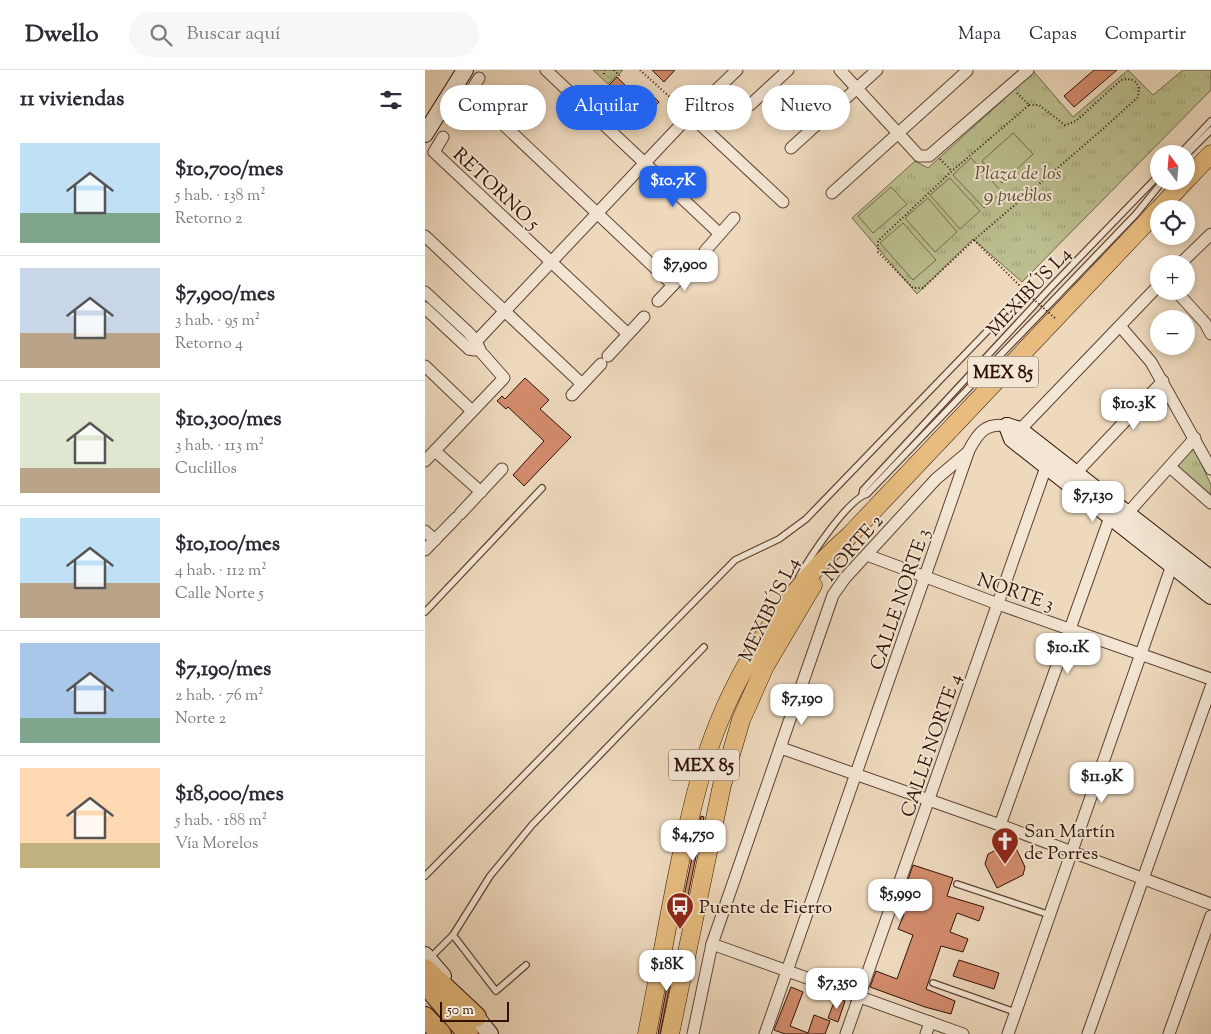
<!DOCTYPE html>
<html lang="es">
<meta charset="utf-8">
<style>
body{margin:0;font-family:"Sorts Mill Goudy",serif;background:#f7f7f7;color:#2b2b33;height:100vh;display:flex;flex-direction:column;font-size:19px;white-space:nowrap}
*{box-sizing:border-box;margin:0}
p{font-size:16px;color:#7c7c81}
.icon{flex:none;width:28px;height:28px;fill:none;stroke:currentColor;stroke-width:2;stroke-linecap:round;stroke-linejoin:round}
.map{position:relative;flex:1;overflow:hidden}
.details{display:flex;flex-direction:column;background:#fff;width:425px}
.details>*{flex:none}
.guide{position:absolute;left:15px;top:15px;width:475px;height:45px;display:flex;gap:10px}
.needle{width:32px;rotate:344deg}
.controls{position:absolute;left:725px;top:75px;display:grid;gap:10px}
.controls a{display:grid;place-items:center;width:45px;height:45px;border-radius:50%;background:#fff;box-shadow:0 2px 8px #0003;font-size:25px}
.scale{position:absolute;left:15px;bottom:12px;width:69px;box-sizing:border-box;padding-left:5px;border:2px solid #2e1005;border-top:0;font-size:14px;line-height:18px;white-space:nowrap;color:#2e1005;-webkit-text-stroke:4px #f4e6d4;paint-order:stroke}
.price{position:absolute;translate:-50% -42px;padding:0 11px;border-radius:10px;background:#fff;color:#222;font-size:16px;line-height:32px;filter:drop-shadow(0 1px 2px #0008)}
.price::after{content:'';position:absolute;left:50%;top:30px;width:15px;height:11px;margin-left:-8px;background:inherit;clip-path:polygon(0 0,100% 0,50% 100%)}
.price.active{background:#2563eb;color:#fff}
ul{padding:0;list-style:none}
li{display:flex;align-items:center;gap:15px;height:125px;padding:0 20px}
li+li{border-top:1px solid #e1e1e2}
li span{display:grid;place-items:center;flex:none;width:140px;height:100px;border-radius:0px;color:#555}
li>.icon{margin-inline-start:auto}
span .icon{width:60px;height:60px;fill:#fffc;stroke-width:1}
li b{font-size:21px}
h2{display:flex;justify-content:space-between;align-items:center;height:60px;padding:0 20px;font-size:21px}
.pill{padding:0 18px;border-radius:22px;background:#fff;box-shadow:0 2px 8px #0003;font-size:18px;line-height:45px}
.pill.active{background:#2563eb;color:#fff}
header{display:flex;align-items:center;gap:30px;box-sizing:border-box;height:70px;padding:0 25px;background:#fff;border-bottom:1px solid #e1e1e2}
header strong{font-size:24px}
nav{display:flex;gap:28px;margin-inline-start:auto;font-size:18px}
.search{width:350px;height:45px;background:#f7f7f7;display:flex;align-items:center;gap:12px;box-sizing:border-box;padding:0 18px;border-radius:28px;color:#7c7c81;font-size:19px}
main{display:flex;flex:1;min-height:0}
.map>svg:first-child{display:block}
</style>
<header>
<strong>Dwello</strong>
<div class="search"><svg class="icon" aria-label="search" viewBox="0 0 24 24"><circle cx="10" cy="10" r="6"/><path d="M15 15l6 6"/></svg>Buscar aquí</div>
<nav><a>Mapa</a><a>Capas</a><a>Compartir</a></nav>
</header>
<main>
<section class="details">
<h2>11 viviendas<svg class="icon" aria-label="filters" viewBox="0 0 24 24"><path d="M4 7h16M4 17h16"/><circle cx="9" cy="7" r="2"/><circle cx="15" cy="17" r="2"/></svg></h2>
<ul>
<li><span style="background:linear-gradient(#bfe0f5 70%,#7fa58c 0)"><svg class="icon" aria-label="home" viewBox="0 0 24 24"><path d="M3 11l9-7 9 7M6 9v11h12V9"/></svg></span><div><b>$10,700/mes</b><p>5 hab. · 138 m²</p><p>Retorno 2</p></div></li>
<li><span style="background:linear-gradient(#c9d6e8 65%,#b9a48a 0)"><svg class="icon" aria-label="home" viewBox="0 0 24 24"><path d="M3 11l9-7 9 7M6 9v11h12V9"/></svg></span><div><b>$7,900/mes</b><p>3 hab. · 95 m²</p><p>Retorno 4</p></div></li>
<li><span style="background:linear-gradient(#dfe7d0 75%,#b9a48a 0)"><svg class="icon" aria-label="home" viewBox="0 0 24 24"><path d="M3 11l9-7 9 7M6 9v11h12V9"/></svg></span><div><b>$10,300/mes</b><p>3 hab. · 113 m²</p><p>Cuclillos</p></div></li>
<li><span style="background:linear-gradient(#bfe0f5 65%,#b9a48a 0)"><svg class="icon" aria-label="home" viewBox="0 0 24 24"><path d="M3 11l9-7 9 7M6 9v11h12V9"/></svg></span><div><b>$10,100/mes</b><p>4 hab. · 112 m²</p><p>Calle Norte 5</p></div></li>
<li><span style="background:linear-gradient(#a9c7e8 75%,#7fa58c 0)"><svg class="icon" aria-label="home" viewBox="0 0 24 24"><path d="M3 11l9-7 9 7M6 9v11h12V9"/></svg></span><div><b>$7,190/mes</b><p>2 hab. · 76 m²</p><p>Norte 2</p></div></li>
<li><span style="background:linear-gradient(#ffd9b3 75%,#c2b280 0)"><svg class="icon" aria-label="home" viewBox="0 0 24 24"><path d="M3 11l9-7 9 7M6 9v11h12V9"/></svg></span><div><b>$18,000/mes</b><p>5 hab. · 188 m²</p><p>Vía Morelos</p></div></li>
</ul>
</section>
<div class="map">
<svg width="786" height="964" viewBox="0 0 786 964">
<defs>
<pattern id="grass-tufts" width="24" height="20" patternUnits="userSpaceOnUse" patternTransform="scale(1.25)"><rect width="24" height="20" fill="#bbbf8f"/><path d="M3 7l-1-3M5 7V3M7 7l1-3M15 17l-1-3M17 17v-4M19 17l1-3" fill="none" stroke="#a1a37a"/></pattern>
</defs>
<rect width="100%" height="100%" fill="#eed9bd"/>
<filter id="stains"><feTurbulence type="fractalNoise" baseFrequency=".004" numOctaves="4"/><feColorMatrix values="0 0 0 0 .2 0 0 0 0 .09 0 0 0 0 .02 0 0 0 .5 -.17"/></filter>
<radialGradient id="worn" r=".72"><stop offset=".6" stop-color="#630" stop-opacity="0"/><stop offset="1" stop-color="#630" stop-opacity=".3"/></radialGradient>
<g fill="url(#grass-tufts)" stroke="#74684a">
<path d="M168,0H198L183,14Z"/>
<path d="M703,0L728,25L758,0H786V20L597,212L548,169L492,224L427,148L490,91L503,98L609,2L648,47Z"/>
<path d="M768,375L786,415V427L749,396Z"/>
</g>
<g fill="#bbbf8f" stroke="#74684a">
<path d="M588,63L608,84L577,113L557,91Z"/>
<path d="M546,88L577,122L559,138L528,105Z"/>
<path d="M525,108L555,141L535,159L505,125Z"/>
<path d="M466,117L482,134L448,163L433,146Z"/>
<path d="M503,128L532,162L510,182L480,148Z"/>
<path d="M478,153L511,190L488,210L455,173Z"/>
</g>
<g fill="#d38b6c" stroke="#2e1005">
<path d="M227,0H250L239,12Z"/>
<path d="M669,0H692L649,37L639,26Z"/>
<path d="M192,7L208,23L212,19L218,25L223,21L234,32L218,49L184,15Z"/>
<path d="M100,308L124,330L115,339L146,367L99,416L88,405L119,371L83,337L81,339L72,331L77,326L80,329Z"/>
<path d="M276,746L279,747L261,835H257Z"/>
<path d="M588,772L600,797L598,805L572,818L560,794L563,784Z"/>
<path d="M488,795L528,808L522,826L559,837L554,851L532,843L525,862L543,869L538,882L516,876L501,919L530,931L526,944L500,937L445,917L451,901L472,909L488,865L473,859L479,844L472,842Z"/>
<path d="M248,885H251L235,964H233Z"/>
<path d="M534,890L574,903L569,919L528,906Z"/>
<path d="M366,917L378,922L365,956L383,963L389,945L405,951L400,964H360L349,960Z"/>
<path d="M411,927L420,931L413,952L403,948Z"/>
</g>
<g fill="none" stroke-linecap="round" stroke-linejoin="round">
<g stroke="#5e4233" stroke-width="8">
<g id="lane">
<path d="M755,84L786,51"/>
<path d="M761,85L786,60"/>
<path d="M437,425L438,420L627,216L734,105"/>
<path d="M374,507C384,488 423,429 442,424L711,144L738,111"/>
<path d="M0,542L117,418"/>
<path d="M0,806L310,490L354,469L381,449L600,222"/>
<path d="M532,814L625,845"/>
<path d="M28,865L71,921L101,895"/>
<path d="M5,888L28,865L65,806L107,755L279,577"/>
<path d="M508,913L590,942"/>
</g>
</g>
<g stroke="#5e4233" stroke-width="13">
<g id="street">
<path d="M121,0L295,164"/>
<path d="M415,0L494,86H504L603,0"/>
<path d="M54,8L45,23L248,215"/>
<path d="M325,35L363,0"/>
<path d="M265,45L358,132"/>
<path d="M18,67L9,82L203,264"/>
<path d="M366,78L452,0"/>
<path d="M407,123L542,1"/>
<path d="M0,166L157,314"/>
<path d="M280,181L309,148"/>
<path d="M755,194L786,164"/>
<path d="M751,221L780,253L786,264"/>
<path d="M0,222L43,262L51,271L56,282L79,308L0,391"/>
<path d="M233,231L267,195"/>
<path d="M0,238L44,279L50,280"/>
<path d="M695,256L726,292L786,399"/>
<path d="M44,279L265,45L312,0"/>
<path d="M183,286L219,247"/>
<path d="M0,296L47,341"/>
<path d="M147,325L176,294"/>
<path d="M591,364L734,215"/>
<path d="M10,381L56,422"/>
<path d="M745,397L786,433"/>
<path d="M651,403L738,311"/>
<path d="M35,444L77,399"/>
<path d="M702,444L770,368"/>
<path d="M0,461L10,470"/>
<path d="M0,480L31,448"/>
<path d="M442,485L573,534L786,609"/>
<path d="M356,678L575,755L786,834"/>
<path d="M575,755L685,447"/>
<path d="M287,874L538,964"/>
<path d="M268,964L287,874L408,525L420,508L511,409L543,382"/>
<path d="M340,964L544,380C553,363 561,352 582,356"/>
<path d="M421,964L621,397"/>
<path d="M501,964L505,952"/>
<path d="M583,964L747,495"/>
<path d="M663,964L786,617"/>
<path d="M744,964L786,846"/>
</g>
</g>
<g stroke="#2e1005" stroke-width="18">
<g id="secondary">
<path d="M0,64L40,0"/>
<path d="M582,356L587,369L786,526"/>
<path d="M582,356L595,360L786,509"/>
<path d="M0,885L18,906"/>
<path d="M44,938L65,964"/>
</g>
</g>
<g stroke="#2e1005" stroke-width="19">
<g id="primary">
<path d="M761,110L786,84"/>
<path d="M734,139L760,111"/>
<path d="M222,964C239,879 252,792 275,708C299,619 354,527 424,466L734,139"/>
<path d="M245,964L297,715L316,650L340,596L388,515"/>
</g>
</g>
<g stroke="#2e1005" stroke-width="22">
<g id="highway">
<path d="M0,899L51,947"/>
<path d="M6,920L43,964"/>
<path d="M0,947L16,964"/>
</g>
</g>
<g stroke="#2e1005" stroke-width="2" stroke-dasharray="1 2.5" stroke-linecap="butt">
<path d="M189,0L195,6"/>
<path d="M215,0L258,39"/>
<path d="M179,4L180,0"/>
<path d="M592,23L604,35L527,101L453,171V182L488,218H498L549,170L679,58L713,27L714,18C710,9 706,8 696,10L651,51L640,55L614,35H604"/>
<path d="M515,89L527,101"/>
<path d="M549,170L595,216"/>
</g>
<use href="#lane" stroke="#f4e6d4" stroke-width="5.5"/>
<use href="#street" stroke="#f4e6d4" stroke-width="11"/>
<use href="#secondary" stroke="#f4e6d4" stroke-width="16"/>
<use href="#primary" stroke="#e7bc7e" stroke-width="18"/>
<use href="#highway" stroke="#e7bc7e" stroke-width="20"/>
<path stroke="#2e1005" stroke-width="2" stroke-dasharray="1 2.5" stroke-linecap="butt" d="M600,222L630,248"/>
</g>
<defs>
<g id="church-pin" transform="scale(1.4375)"><path d="M0 17L-7.5 6A9.5 9.5 0 1 1 7.5 6Z" fill="#8f2418" stroke="#f4e6d4"/><path d="M-1.2-6h2.4v3.5h3.3v2.4h-3.3V6h-2.4V-.1h-3.3v-2.4h3.3Z" fill="#fff"/></g>
<g id="bus-pin" transform="scale(1.4375)"><path d="M0 17L-7.5 6A9.5 9.5 0 1 1 7.5 6Z" fill="#8f2418" stroke="#f4e6d4"/><path d="M-5-6H5V4H4V6H2V4H-2V6H-4V4H-5ZM-3.5-4V0h7V-4ZM-3.5 1.2v1.5H-2V1.2ZM2 1.2v1.5H3.5V1.2Z" fill="#fff"/></g>
</defs>
<g fill-rule="evenodd">
<use href="#church-pin" x="580" y="771"/>
<use href="#bus-pin" x="255" y="836"/>
</g>
<g text-anchor="middle" stroke-width="4" stroke-linejoin="round" paint-order="stroke">
<g fill="#f4e6d4" stroke="#695043" stroke-width="1">
<rect x="543" y="286.5" width="70" height="31" rx="4"/>
<rect x="244" y="679.5" width="70" height="31" rx="4"/>
</g>
<g font-size="18" font-weight="bold" fill="#2e1005">
<text x="578" y="308">MEX 85</text>
<text x="279" y="701">MEX 85</text>
</g>
<g font-size="19" font-style="italic" fill="#5f4d35" stroke="#f4e6d4">
<text x="593" y="109">Plaza de los<tspan x="593" dy="22">9 pueblos</tspan></text>
</g>
<g font-size="19" fill="#2e1005" stroke="#f4e6d4">
<text transform="translate(72 118) rotate(43)" y="7">RETORNO 5</text>
<text transform="translate(603 221) rotate(-47)" y="7">MEXIBÚS L4</text>
<text transform="translate(427 477) rotate(-49)" y="7">NORTE 2</text>
<text transform="translate(591 521) rotate(19)" y="7">NORTE 3</text>
<text transform="translate(474 529) rotate(-71)" y="7">CALLE NORTE 3</text>
<text transform="translate(343 539) rotate(-64)" y="7">MEXIBÚS L4</text>
<text transform="translate(505 675) rotate(-71)" y="7">CALLE NORTE 4</text>
</g>
<g font-size="19" fill="#2e1005" stroke="#f4e6d4" text-anchor="start">
<text x="599" y="767">San Martín<tspan x="599" dy="22">de Porres</tspan></text>
<text x="274" y="843">Puente de Fierro</text>
</g>
</g>
<rect width="100%" height="100%" filter="url(#stains)"/>
<rect width="100%" height="100%" fill="url(#worn)"/>
</svg>
<div class="controls">
<a><svg class="needle" viewBox="-14 -14 28 28"><path d="M0-13l5 13h-10z" fill="#e53935"/><path d="M0 13l5-13h-10z" fill="#7c7c81"/></svg></a>
<a><svg class="icon" aria-label="locate" viewBox="0 0 24 24"><circle cx="12" cy="12" r="6"/><path d="M12 2v4M12 18v4M2 12h4M18 12h4"/></svg></a>
<a>+</a>
<a>−</a>
</div>
<div class="scale">50 m</div>
<b class="price active" style="left:248px;top:138px">$10.7K</b>
<b class="price" style="left:260px;top:222px">$7,900</b>
<b class="price" style="left:709px;top:361px">$10.3K</b>
<b class="price" style="left:668px;top:453px">$7,130</b>
<b class="price" style="left:643px;top:605px">$10.1K</b>
<b class="price" style="left:377px;top:656px">$7,190</b>
<b class="price" style="left:677px;top:734px">$11.9K</b>
<b class="price" style="left:268px;top:792px">$4,750</b>
<b class="price" style="left:475px;top:851px">$5,990</b>
<b class="price" style="left:242px;top:922px">$18K</b>
<b class="price" style="left:412px;top:940px">$7,350</b>
<div class="guide">
<a class="pill">Comprar</a>
<a class="pill active">Alquilar</a>
<a class="pill">Filtros</a>
<a class="pill">Nuevo</a>
</div>
</div>
</main>
